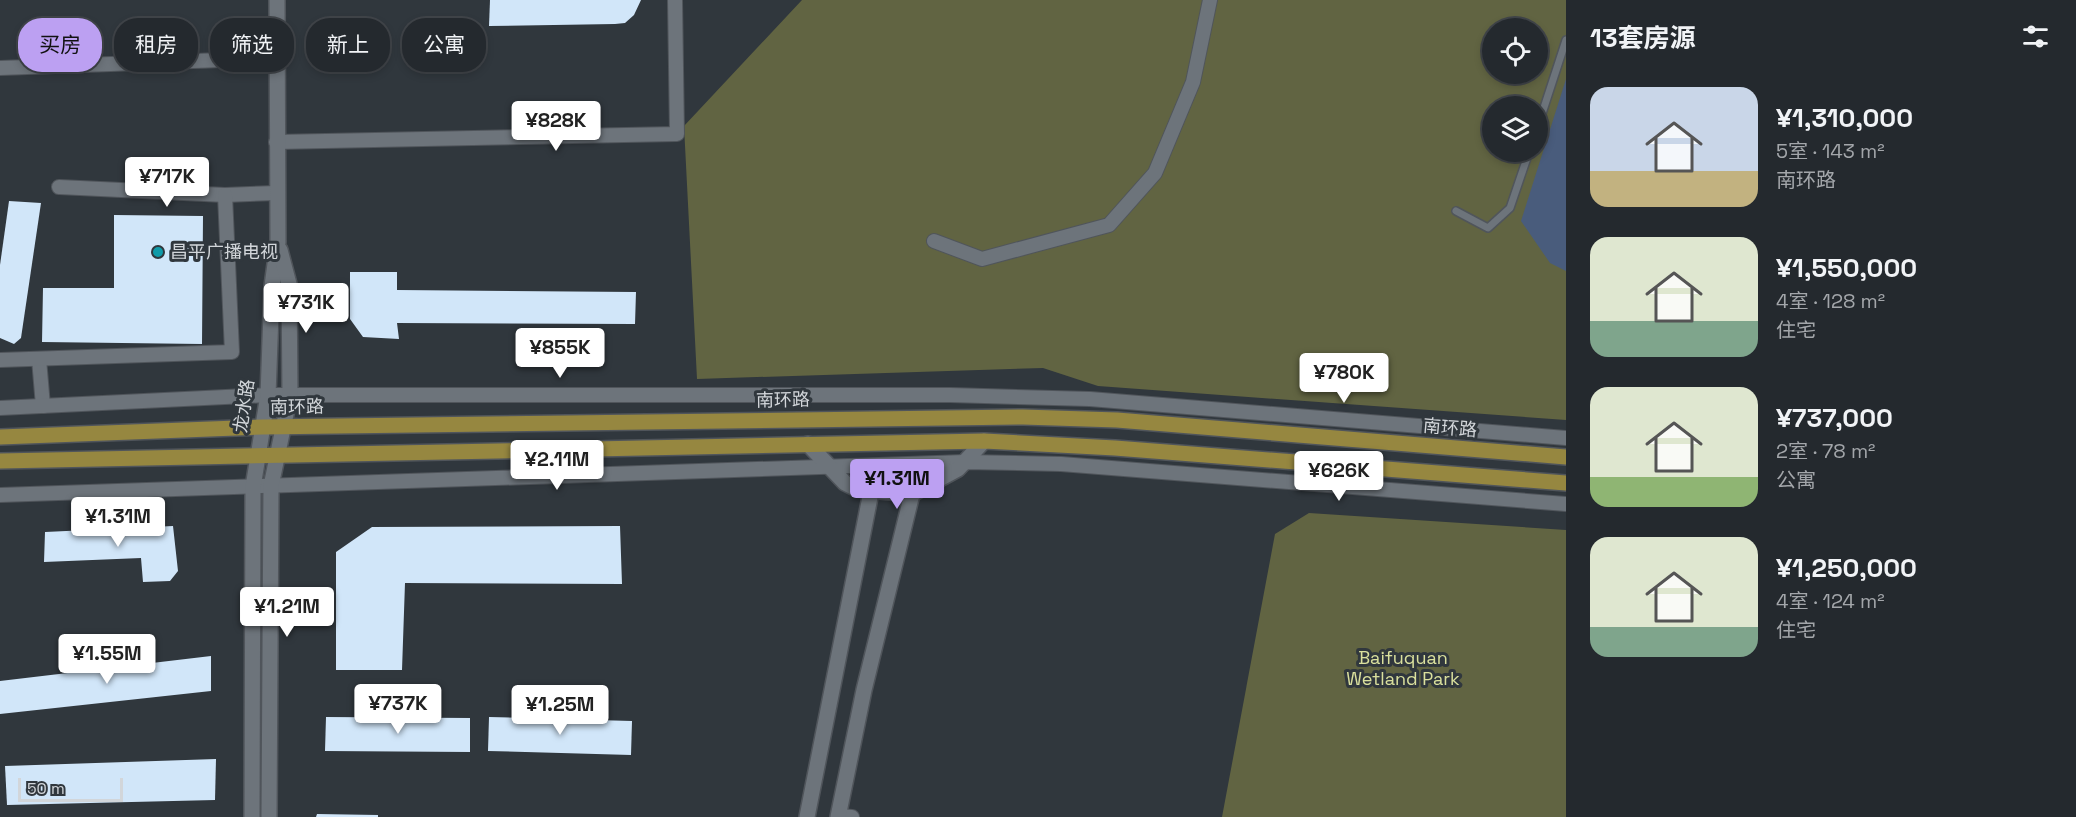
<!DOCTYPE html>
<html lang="zh">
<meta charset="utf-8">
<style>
body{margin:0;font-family:"Space Grotesk","Noto Sans SC",sans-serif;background:#30353a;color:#f1f3f6;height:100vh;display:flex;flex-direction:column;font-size:22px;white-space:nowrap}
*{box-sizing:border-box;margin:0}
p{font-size:20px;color:#a3a6aa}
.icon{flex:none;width:33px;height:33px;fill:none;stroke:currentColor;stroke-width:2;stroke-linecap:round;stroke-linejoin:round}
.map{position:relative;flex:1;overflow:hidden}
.sheet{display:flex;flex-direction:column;background:#24292e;width:510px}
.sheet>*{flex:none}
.banner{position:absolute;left:18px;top:18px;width:570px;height:54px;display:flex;gap:12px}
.buttons{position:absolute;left:1482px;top:18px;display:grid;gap:12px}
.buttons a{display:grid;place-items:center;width:66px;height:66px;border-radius:50%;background:#24292e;box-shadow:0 3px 9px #0003,0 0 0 2px #41454a;font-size:30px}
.scale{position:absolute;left:18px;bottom:15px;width:105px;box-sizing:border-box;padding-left:6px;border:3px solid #d2d6da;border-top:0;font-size:16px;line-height:21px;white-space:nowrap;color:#d2d6da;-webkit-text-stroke:4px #30373d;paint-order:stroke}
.price{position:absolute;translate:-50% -51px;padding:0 14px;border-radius:6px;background:#fff;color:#222;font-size:20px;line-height:39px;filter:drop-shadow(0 2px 3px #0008)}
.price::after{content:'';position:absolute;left:50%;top:36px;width:18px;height:14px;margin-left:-9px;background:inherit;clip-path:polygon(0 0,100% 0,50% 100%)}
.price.active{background:#bca0f2;color:#111}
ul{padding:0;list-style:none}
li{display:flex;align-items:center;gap:18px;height:150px;padding:0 24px}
li span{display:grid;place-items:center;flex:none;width:168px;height:120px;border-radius:18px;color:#555}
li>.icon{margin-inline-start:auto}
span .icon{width:72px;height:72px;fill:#fffc;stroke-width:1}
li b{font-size:26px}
h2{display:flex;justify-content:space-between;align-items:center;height:72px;padding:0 24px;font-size:26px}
.chip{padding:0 21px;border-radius:24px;background:#24292e;box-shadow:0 3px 9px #0003,0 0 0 2px #41454a;font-size:21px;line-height:54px}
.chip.active{background:#bca0f2;color:#111}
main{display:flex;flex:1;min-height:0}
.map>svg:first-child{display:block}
</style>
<main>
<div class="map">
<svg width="1566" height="817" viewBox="0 0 1566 817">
<rect width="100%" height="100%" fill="#30373d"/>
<g fill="#616442" fill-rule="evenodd">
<path d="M802,0H1566V420L1098,386L1043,368L697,379L684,126ZM1492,28H1538V74H1492ZM1492,106H1538V152H1492Z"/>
<path d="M1309,513L1566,530V817H1222L1275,534Z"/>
</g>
<path fill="#495c7c" d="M1566,79V271L1550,263L1521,221Z"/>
<g fill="#d1e6f9">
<path d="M490,0H641L634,15L625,23L615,24L489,26Z"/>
<path d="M9,201L41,203L21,338L14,344L0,338V265Z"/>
<path d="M114,215L203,216L202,344L42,342L43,288H114Z"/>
<path d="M350,272H397V290L636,292L635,324L397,323L399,339L363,337L350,319Z"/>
<path d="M173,526L178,571L170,581L143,582L141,558L44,562L45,532Z"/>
<path d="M620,526L622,584L405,583L402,670H336V552L372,527Z"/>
<path d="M211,656V691L0,714V681Z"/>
<path d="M326,717L470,718V752L325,751Z"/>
<path d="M489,717L632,721L631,755L488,751Z"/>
<path d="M216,759L215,800L7,805L5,766Z"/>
<path d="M317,814L378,815V817H316Z"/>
</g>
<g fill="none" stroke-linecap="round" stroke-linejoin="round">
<g stroke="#50555b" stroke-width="10">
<g id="lane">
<path d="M1538,126L1566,40"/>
<path d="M1456,211L1488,228L1510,208L1529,152"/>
</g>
</g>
<g stroke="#50555b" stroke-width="16">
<g id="street">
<path d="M0,68L277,58"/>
<path d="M276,142L677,134L675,0"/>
<path d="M59,187L225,195L276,193"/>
<path d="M934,241L982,259L1109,225L1155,173L1193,82L1210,0"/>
<path d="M39,359L43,406"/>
<path d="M0,360L232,352L225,195"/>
<path d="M0,408L268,395H950L1090,399L1566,438"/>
<path d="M0,495L965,462L1061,464L1566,504"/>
<path d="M839,816L852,817"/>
</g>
</g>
<g stroke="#50555b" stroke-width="18">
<g id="secondary">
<path d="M808,444L845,483L857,489L912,494L958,469L984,441"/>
<path d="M252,817L253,487L268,395L272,286L278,242L277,0"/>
<path d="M269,817L271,486L290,395L289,284L280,250"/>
<path d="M807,817L871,492"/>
<path d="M838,817L864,690L912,494"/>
</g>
</g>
<g stroke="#50555b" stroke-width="18">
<g id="primary">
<path d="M0,437L262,427L1023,417L1117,420L1566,457"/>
<path d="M0,461L984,441L1115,448L1566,483"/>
</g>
</g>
<use href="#lane" stroke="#6d747b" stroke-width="7"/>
<use href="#street" stroke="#6d747b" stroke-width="14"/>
<use href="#secondary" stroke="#6d747b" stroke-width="15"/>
<use href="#primary" stroke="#968740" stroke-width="15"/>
</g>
<circle fill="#0f9aa8" stroke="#30373d" stroke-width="2" cx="158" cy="252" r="6"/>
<g text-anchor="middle" stroke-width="6" stroke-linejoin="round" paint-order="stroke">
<g font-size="18" fill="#d2d6da" stroke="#30373d" text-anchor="start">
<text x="170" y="258">昌平广播电视</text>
</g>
<g font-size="18" fill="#d2d6da" stroke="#30373d">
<text transform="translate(783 400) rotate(-1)" y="6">南环路</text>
<text transform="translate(244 406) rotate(-82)" y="6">龙水路</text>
<text transform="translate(297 407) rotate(-1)" y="6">南环路</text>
<text transform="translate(1450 428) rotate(5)" y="6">南环路</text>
</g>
<g font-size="18" fill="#dae09d" stroke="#30373d">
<text x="1403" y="664">Baifuquan<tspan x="1403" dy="21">Wetland Park</tspan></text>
</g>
</g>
</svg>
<div class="buttons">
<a><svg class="icon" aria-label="locate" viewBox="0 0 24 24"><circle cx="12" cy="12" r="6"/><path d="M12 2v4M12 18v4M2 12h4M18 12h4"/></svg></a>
<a><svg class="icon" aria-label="layers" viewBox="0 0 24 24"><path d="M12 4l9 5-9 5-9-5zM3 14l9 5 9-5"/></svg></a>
</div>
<div class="scale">50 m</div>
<b class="price" style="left:556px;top:152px">¥828K</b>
<b class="price" style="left:167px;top:208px">¥717K</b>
<b class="price" style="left:306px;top:334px">¥731K</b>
<b class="price" style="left:560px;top:379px">¥855K</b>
<b class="price" style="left:1344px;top:404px">¥780K</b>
<b class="price" style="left:557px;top:491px">¥2.11M</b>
<b class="price" style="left:1339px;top:502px">¥626K</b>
<b class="price active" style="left:897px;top:510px">¥1.31M</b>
<b class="price" style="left:118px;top:548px">¥1.31M</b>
<b class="price" style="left:287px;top:638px">¥1.21M</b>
<b class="price" style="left:107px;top:685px">¥1.55M</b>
<b class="price" style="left:398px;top:735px">¥737K</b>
<b class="price" style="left:560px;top:736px">¥1.25M</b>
<div class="banner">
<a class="chip active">买房</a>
<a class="chip">租房</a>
<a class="chip">筛选</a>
<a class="chip">新上</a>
<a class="chip">公寓</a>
</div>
</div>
<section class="sheet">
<h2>13套房源<svg class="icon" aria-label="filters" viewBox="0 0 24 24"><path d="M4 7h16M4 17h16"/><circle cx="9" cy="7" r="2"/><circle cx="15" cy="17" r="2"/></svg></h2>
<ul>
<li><span style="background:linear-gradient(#c9d6e8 70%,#c2b280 0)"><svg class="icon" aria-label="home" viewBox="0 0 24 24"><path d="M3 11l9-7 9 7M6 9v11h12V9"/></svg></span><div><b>¥1,310,000</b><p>5室 · 143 m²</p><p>南环路</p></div></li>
<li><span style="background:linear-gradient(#dfe7d0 70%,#7fa58c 0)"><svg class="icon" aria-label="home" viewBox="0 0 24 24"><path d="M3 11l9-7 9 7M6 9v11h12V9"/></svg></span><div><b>¥1,550,000</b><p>4室 · 128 m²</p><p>住宅</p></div></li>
<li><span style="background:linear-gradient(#dfe7d0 75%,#8fb573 0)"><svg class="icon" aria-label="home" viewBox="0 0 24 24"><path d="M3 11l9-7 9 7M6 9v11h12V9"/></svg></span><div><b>¥737,000</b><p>2室 · 78 m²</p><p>公寓</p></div></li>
<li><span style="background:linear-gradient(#dfe7d0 75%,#7fa58c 0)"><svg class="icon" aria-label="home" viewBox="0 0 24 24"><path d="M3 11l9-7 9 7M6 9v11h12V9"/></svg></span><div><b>¥1,250,000</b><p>4室 · 124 m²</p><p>住宅</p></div></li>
</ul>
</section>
</main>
